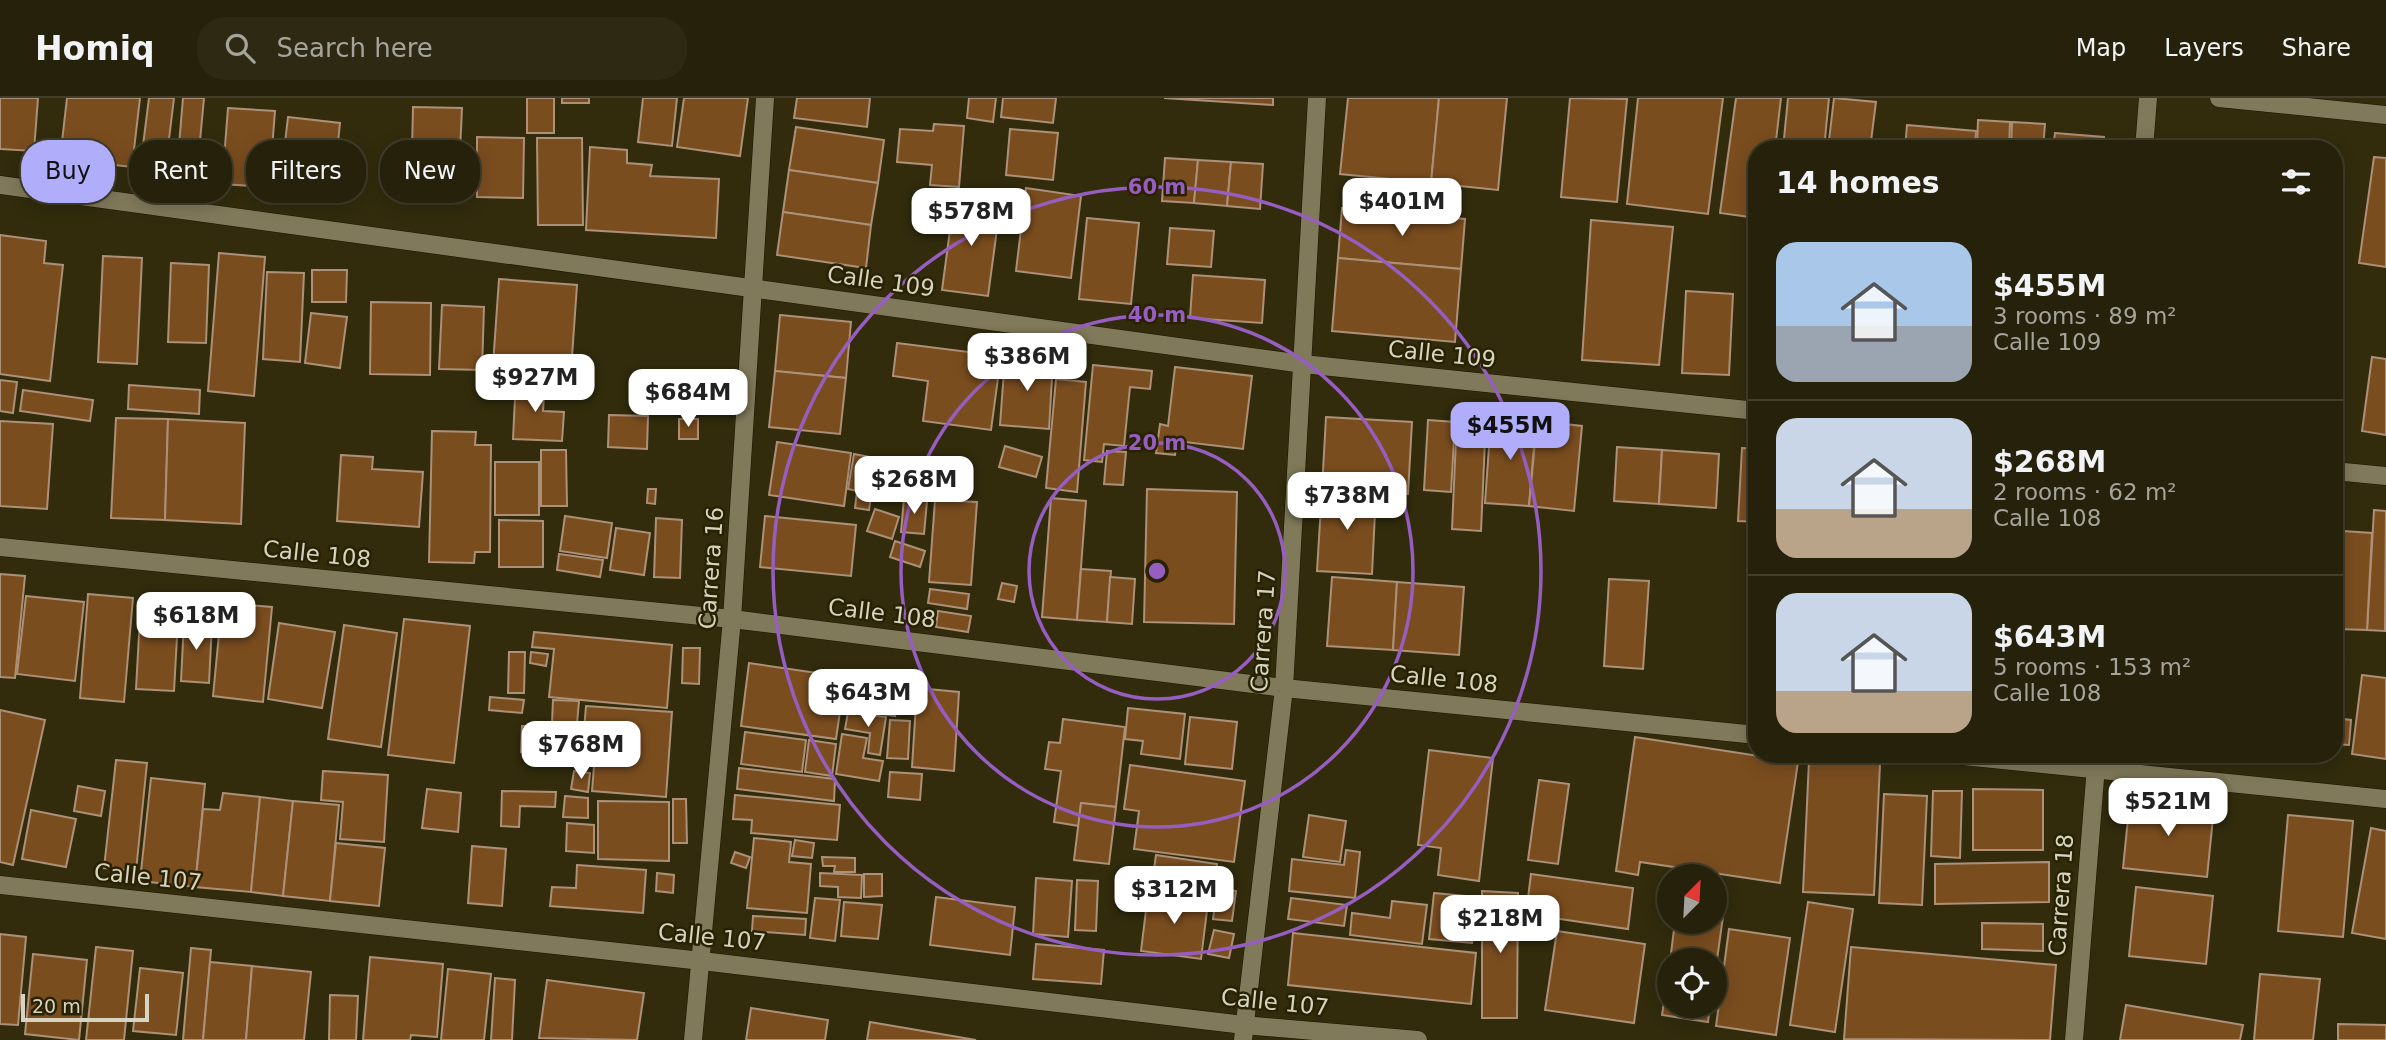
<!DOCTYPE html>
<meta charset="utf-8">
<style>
body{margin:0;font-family:"DejaVu Sans",sans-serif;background:#2e2913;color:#f1f3f6;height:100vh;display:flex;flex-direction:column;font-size:26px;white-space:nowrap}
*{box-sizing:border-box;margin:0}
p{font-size:23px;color:#a4a39c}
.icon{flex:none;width:38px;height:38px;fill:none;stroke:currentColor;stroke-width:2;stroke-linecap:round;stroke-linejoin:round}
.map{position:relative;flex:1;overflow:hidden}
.side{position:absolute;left:1748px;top:42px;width:595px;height:623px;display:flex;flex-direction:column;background:#26210a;border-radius:28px;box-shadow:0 4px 18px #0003,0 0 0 2px #423e2b}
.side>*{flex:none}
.top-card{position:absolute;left:21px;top:42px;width:665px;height:63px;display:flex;gap:14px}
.needle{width:46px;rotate:24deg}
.tools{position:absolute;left:1657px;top:766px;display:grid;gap:14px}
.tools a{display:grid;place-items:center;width:70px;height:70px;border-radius:50%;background:#26210a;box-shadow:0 4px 18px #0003,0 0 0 2px #423e2b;font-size:35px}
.scale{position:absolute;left:21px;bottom:18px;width:128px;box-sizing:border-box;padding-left:7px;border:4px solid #d6d3c1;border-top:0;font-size:19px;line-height:24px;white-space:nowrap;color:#d6d3c1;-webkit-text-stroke:5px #282203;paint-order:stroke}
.price{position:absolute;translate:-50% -60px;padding:0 16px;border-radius:14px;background:#fff;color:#222;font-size:23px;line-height:46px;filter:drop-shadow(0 2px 4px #0008)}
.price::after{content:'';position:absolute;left:50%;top:42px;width:21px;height:16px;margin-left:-10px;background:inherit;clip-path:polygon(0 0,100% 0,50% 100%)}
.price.selected{background:#b0aefa;color:#111}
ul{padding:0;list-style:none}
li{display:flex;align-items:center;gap:21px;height:175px;padding:0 28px}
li+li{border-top:2px solid #423e2b}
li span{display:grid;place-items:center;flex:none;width:196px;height:140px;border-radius:21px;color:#555}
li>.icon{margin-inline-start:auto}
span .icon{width:84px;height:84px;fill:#fffc;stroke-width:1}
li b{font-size:30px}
h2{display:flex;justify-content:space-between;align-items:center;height:84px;padding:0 28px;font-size:30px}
.chip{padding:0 24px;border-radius:28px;background:#26210a;box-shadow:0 4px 18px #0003,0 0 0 2px #423e2b;font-size:24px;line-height:63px}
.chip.selected{background:#b0aefa;color:#111}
header{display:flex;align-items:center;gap:42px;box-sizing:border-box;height:98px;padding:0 35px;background:#26210a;border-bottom:2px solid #423e2b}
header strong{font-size:33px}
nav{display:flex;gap:38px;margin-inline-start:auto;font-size:24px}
.search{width:490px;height:63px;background:#2e2913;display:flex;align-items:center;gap:18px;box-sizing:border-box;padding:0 24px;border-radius:28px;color:#a4a39c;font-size:26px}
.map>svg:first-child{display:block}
</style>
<header>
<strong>Homiq</strong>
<div class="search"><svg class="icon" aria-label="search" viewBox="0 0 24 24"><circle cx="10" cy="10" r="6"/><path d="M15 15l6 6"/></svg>Search here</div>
<nav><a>Map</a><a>Layers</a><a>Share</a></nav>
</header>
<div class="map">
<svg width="2386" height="942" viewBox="0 0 2386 942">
<rect width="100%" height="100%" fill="#322c0d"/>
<g fill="#7a4d1f" stroke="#ac9078" stroke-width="2">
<path d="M0,0H38L34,53L0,51Z"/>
<path d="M67,0H140L132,69L60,61Z"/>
<path d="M149,0H174L165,74L140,71Z"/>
<path d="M183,0H204L195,96L175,94Z"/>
<rect x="527" y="0" width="27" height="35"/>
<rect x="562" y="0" width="27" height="5"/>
<path d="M643,0H677L672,48L638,44Z"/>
<path d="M684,0H748L740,58L677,49Z"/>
<path d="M797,0H870L867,29L794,20Z"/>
<path d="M969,0H996L993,24L967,20Z"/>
<path d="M1003,0H1056L1053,25L1001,19Z"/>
<path d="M1164,0H1273V7Z"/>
<path d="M1348,0H1439L1431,85L1340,76Z"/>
<path d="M1439,0H1507L1498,92L1431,85Z"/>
<path d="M1570,0L1627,1L1617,104L1561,99Z"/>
<path d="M1638,0H1723L1708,116L1627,106Z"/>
<path d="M1736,0H1781L1775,51H1757V120L1720,115Z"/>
<path d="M1788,0H1829L1824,51H1783Z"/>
<path d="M1834,0L1876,4L1870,51H1828Z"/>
<path d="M413,9L462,10L458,98L411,96Z"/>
<path d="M228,10L275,13L269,89L222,86Z"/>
<path d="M288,19L340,25L332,102L279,96Z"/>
<path d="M1978,22L2010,24L2009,51H1977Z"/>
<path d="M2012,24L2045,26L2043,51H2011Z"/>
<path d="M934,26L964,28L959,89L930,87L932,67L897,64L900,31L933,33Z"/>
<path d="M1907,27L1976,33L1975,51H1905Z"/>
<path d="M796,29L884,42L878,85L789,72Z"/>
<path d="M1010,31L1058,35L1053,82L1006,77Z"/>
<path d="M2055,35L2104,39L2103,51H2053Z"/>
<path d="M477,39L524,40L523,100L477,99Z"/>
<path d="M537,40H582L583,127H538Z"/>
<path d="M2188,44L2224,48V51H2187Z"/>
<path d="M590,49L627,52V65L652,67L650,78L719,81L716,140L586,132Z"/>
<path d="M2374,59L2386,60V169L2359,165Z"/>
<path d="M1165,60L1198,62L1194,105L1162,103Z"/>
<path d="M1198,62L1231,64L1227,108L1194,105Z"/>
<path d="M1231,64L1263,66L1260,111L1227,108Z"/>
<path d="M789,72L878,85L871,127L783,114Z"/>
<path d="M1026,90L1081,98L1071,180L1016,173Z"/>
<path d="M954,102L1000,109L988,198L942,192Z"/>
<path d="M1342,110L1465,121L1461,171L1338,160Z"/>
<path d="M783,114L871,127L866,170L777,157Z"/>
<path d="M1087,120L1139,125L1131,206L1079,201Z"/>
<path d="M1591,122L1673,129L1659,267L1582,262Z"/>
<path d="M1170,130L1214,133L1211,169L1167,166Z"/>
<path d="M0,137L46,143L44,165L63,167L50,283L0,276Z"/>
<path d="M219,155L265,159L254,298L208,293Z"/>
<path d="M103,158L142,160L137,266L98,264Z"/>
<path d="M1338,160L1461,171L1455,244L1332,233Z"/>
<path d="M171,165L209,167L206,245L168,244Z"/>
<path d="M312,172H347L346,204H312Z"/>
<path d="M267,174L304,175L300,264L263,261Z"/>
<path d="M1193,177L1265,182L1262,225L1190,220Z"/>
<path d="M499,181L577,187L571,273L493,267Z"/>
<path d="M1686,193L1733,196L1729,277L1682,275Z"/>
<path d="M371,204L431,205L430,277L370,276Z"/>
<path d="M442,207L484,209L482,272L439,271Z"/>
<path d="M311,215L347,219L340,270L305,265Z"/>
<path d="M780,217L851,224L846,280L775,273Z"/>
<path d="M897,245L1001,258L991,332L923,323L928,283L893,278Z"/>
<path d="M1005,259L1053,263L1049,331L1000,327Z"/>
<path d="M2372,259L2386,261V337L2362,333Z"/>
<path d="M1093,267L1152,273L1150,291L1130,289L1124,348L1104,346L1102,364L1084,362Z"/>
<path d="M1175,269L1252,278L1243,351L1177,343L1175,357L1156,355L1160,326L1168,328Z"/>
<path d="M775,273L846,280L840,336L769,329Z"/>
<path d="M516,280L545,282L543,313L564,314L562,343L513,341Z"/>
<path d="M1056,281L1086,284L1077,394L1046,390Z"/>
<path d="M0,282L17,284L13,315L0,313Z"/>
<path d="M129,287L200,292L199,316L128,311Z"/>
<path d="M23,292L93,302L90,323L20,313Z"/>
<path d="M609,317L648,318L647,351L608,349Z"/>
<path d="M1457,318L1486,320L1481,433L1452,431Z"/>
<path d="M1326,319L1412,324L1408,396L1322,391Z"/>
<path d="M116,320L168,321L165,422L111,420Z"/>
<path d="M1491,320L1536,324L1529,408L1485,405Z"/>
<path d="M168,321L245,325L241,426L165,422Z"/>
<rect x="679" y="321" width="19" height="20"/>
<path d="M1428,322L1455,324L1451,394L1424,392Z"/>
<path d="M0,323L53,326L47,411L0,408Z"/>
<path d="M1537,323L1582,328L1574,413L1529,408Z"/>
<path d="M432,333L476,334L475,347H491L490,454H475L474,465L429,464Z"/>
<path d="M777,344L851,355L844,408L769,397Z"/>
<path d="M1005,348L1042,359L1036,379L999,369Z"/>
<path d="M1617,349L1662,352L1659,406L1614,403Z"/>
<path d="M1742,350L1757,351V424L1738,423Z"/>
<path d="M541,352H566L567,408H541Z"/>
<path d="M1662,352L1719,356L1716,410L1659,406Z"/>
<path d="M1107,353L1126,354L1123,387L1104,386Z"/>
<path d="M854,356L901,365L894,402L871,398L869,412L855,410L857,393L848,391Z"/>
<path d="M341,357L373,359L372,371L423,374L419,429L337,423Z"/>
<rect x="495" y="364" width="44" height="53"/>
<path d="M648,391H656L655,406L647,405Z"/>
<path d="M1147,391L1237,394L1234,526L1144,524Z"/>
<path d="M1322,391L1376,394L1372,476L1317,473Z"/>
<path d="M904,400L927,403L924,436L901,434Z"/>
<path d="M1051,400L1086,403L1077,522L1042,519Z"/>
<path d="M935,402L977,404L971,487L929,484Z"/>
<path d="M875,411L899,419L892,441L867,433Z"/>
<path d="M2374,412L2386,413L2385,533L2367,532Z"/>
<path d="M565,418L612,425L607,460L560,453Z"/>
<path d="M765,418L856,427L851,478L760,469Z"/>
<path d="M656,420L682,422L680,480L654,479Z"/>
<path d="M499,422L543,423V469H499Z"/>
<path d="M616,430L650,435L644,477L610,472Z"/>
<path d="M2343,433L2372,435L2367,532L2337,531Z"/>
<path d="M895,443L925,453L920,469L890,459Z"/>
<path d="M559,456L603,462L600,479L557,472Z"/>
<path d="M1081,471L1111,473L1107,524L1077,522Z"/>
<path d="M0,476L25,478L15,580L0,579Z"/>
<path d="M1110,479L1135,481L1132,526L1107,524Z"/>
<path d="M1332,479L1397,484L1393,552L1327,548Z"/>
<path d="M1609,481L1649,483L1643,571L1604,568Z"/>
<path d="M1397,484L1464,489L1459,557L1393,552Z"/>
<path d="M1002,485L1017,488L1014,504L998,501Z"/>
<path d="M930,491L969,496L967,511L928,505Z"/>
<path d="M88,496L133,500L124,604L80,600Z"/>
<path d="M26,498L84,504L75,583L17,576Z"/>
<path d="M141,501L179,503L174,593L136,591Z"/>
<path d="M222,505L272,509L263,604L213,598Z"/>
<path d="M938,513L971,518L968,534L936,529Z"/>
<path d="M404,521L470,528L454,665L388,657Z"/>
<path d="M184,523L212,525L209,585L181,583Z"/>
<path d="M279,525L335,534L322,610L268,601Z"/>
<path d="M344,527L397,535L381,649L328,641Z"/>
<path d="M534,534L672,547L667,610L549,599L554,551L532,549Z"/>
<path d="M683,550H700L699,586L682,585Z"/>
<path d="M509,554H525L524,595H508Z"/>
<path d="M531,554L548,556L546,568L530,565Z"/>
<path d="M2334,563L2344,564L2337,613H2334Z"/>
<path d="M749,565L845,579L836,641L741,628Z"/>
<path d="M2362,577L2386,580V661L2352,656Z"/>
<path d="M853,588L898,595L895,618L850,611Z"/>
<path d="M917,590L959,594L954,673L912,669Z"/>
<path d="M490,599L524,602L522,615L489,612Z"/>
<path d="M553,602L579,603L577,626L552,625Z"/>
<path d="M586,608L672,614L666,699L592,693L594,668L581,667Z"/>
<path d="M1128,610L1185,616L1180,661L1141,656L1143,643L1125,641Z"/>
<path d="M0,612L45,622L13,767L0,764Z"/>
<path d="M848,614L886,619L880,657L868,655L870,635L845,631Z"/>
<path d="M1190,619L1237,624L1232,671L1185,666Z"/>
<path d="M2334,620L2351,622L2349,647L2334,646Z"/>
<path d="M1063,621L1125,629L1116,709L1081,705L1079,728L1054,724L1061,673L1045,671L1049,644L1060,645Z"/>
<path d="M890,622L910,623L908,661L887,660Z"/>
<path d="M543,626L579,629L577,664L540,661Z"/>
<path d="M522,628H538L537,654H521Z"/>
<path d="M745,634L806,642L802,674L741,666Z"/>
<path d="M842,636L867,640L863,660L883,663L879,683L836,676Z"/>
<path d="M1635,639L1798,664L1780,785L1640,764L1638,777L1616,773Z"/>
<path d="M809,642L836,646L832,678L805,674Z"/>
<path d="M1429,652L1493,660L1479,783L1438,777L1441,750L1418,747Z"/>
<path d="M116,662L147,665L136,773L104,770Z"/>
<path d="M1809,662L1880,666L1874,797L1803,794Z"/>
<path d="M1130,667L1245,683L1234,764L1134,751L1139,713L1124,711Z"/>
<path d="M739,670L835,681L834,703L737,691Z"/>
<path d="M323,673L388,677L384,744L340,741L343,704L321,702Z"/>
<path d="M574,673L590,675L588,694L571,691Z"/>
<path d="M890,674L922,676L920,702L888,699Z"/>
<path d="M151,680L205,686L195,789L140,783Z"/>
<path d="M1539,682L1569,686L1558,766L1528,762Z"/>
<path d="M78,688L105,693L101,718L74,713Z"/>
<path d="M427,691L461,695L458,734L422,730Z"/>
<path d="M1973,691L2043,692V752H1973Z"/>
<path d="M502,693L556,694L555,709L520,708L519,729L501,728Z"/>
<path d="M1933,693H1962L1960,760L1931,758Z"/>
<path d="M223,695L260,699L251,794L195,789L203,711L220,712Z"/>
<path d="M1884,696L1927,698L1922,807L1879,805Z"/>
<path d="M735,697L840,707L837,742L751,735L752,722L733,721Z"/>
<path d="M565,698L588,700V720L563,719Z"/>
<path d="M260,699L293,703L283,798L251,794Z"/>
<path d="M673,701H686L687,745H673Z"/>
<path d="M2130,701L2214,710L2207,779L2123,770Z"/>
<path d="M293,703L339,707L330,803L283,798Z"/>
<path d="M598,703L669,704V763L598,761Z"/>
<path d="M1081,705L1116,709L1109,766L1074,762Z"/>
<path d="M31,712L76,721L66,769L22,761Z"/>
<path d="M1309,717L1346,723L1340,764L1303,759Z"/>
<path d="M2288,717L2353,723L2343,839L2278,833Z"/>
<path d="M567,725L594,727V755L566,753Z"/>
<path d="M2371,730L2386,733V841L2352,835Z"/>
<path d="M754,740L791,744L789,764L811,766L807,815L747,810Z"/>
<path d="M795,742L814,745L812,760L792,758Z"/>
<path d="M336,745L385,750L379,808L330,803Z"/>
<path d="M472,748L506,751L502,808L468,805Z"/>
<path d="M1346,752L1360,754L1355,800L1289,793L1292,761L1344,767Z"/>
<path d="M735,754L750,759L746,770L731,765Z"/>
<path d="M1156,757L1217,766L1213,801L1151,792Z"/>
<path d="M822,759L855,760V774H834L835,768H823Z"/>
<path d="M2049,764V804L1935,806V766Z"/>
<path d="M577,767L646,772L643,815L550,808L552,789L576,790Z"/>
<path d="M657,775L674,777L673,795L656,793Z"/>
<path d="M820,775L862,777L861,800L838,799V789L820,788Z"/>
<path d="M864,776H882V798L864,799Z"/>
<path d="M1531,776L1633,790L1628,831L1526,816Z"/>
<path d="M1036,780L1072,783L1068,839L1033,836Z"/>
<path d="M1077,782L1098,783L1096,833L1075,832Z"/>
<path d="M2136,789L2213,798L2206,866L2129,858Z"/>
<path d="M1217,790L1236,793L1232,823L1213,821Z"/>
<path d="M1482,793L1518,795L1517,920H1482Z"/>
<path d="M1434,795L1476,799L1472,845L1429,841Z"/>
<path d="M1715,795L1726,797L1715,876V863H1670L1675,824H1715Z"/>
<path d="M1148,796L1208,804L1201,861L1141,853Z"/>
<path d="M936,799L1015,809L1010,857L930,847Z"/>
<path d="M815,800L840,802L835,843L810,840Z"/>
<path d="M1291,800L1347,807L1344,828L1288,821Z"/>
<path d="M1392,803L1427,807L1422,846L1350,837L1352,815L1390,820Z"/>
<path d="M844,804L882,807L878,841L841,838Z"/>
<path d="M1808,804L1853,811L1835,934L1790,927Z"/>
<path d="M753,818L806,821L805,837L752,833Z"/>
<path d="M1982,825L2043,826V853L1982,851Z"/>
<path d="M1729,831L1790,840L1776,937L1716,928Z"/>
<path d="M1214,832L1234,836L1229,860L1208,856Z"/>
<path d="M1557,833L1645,846L1634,925L1545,912Z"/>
<path d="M1293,835L1476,855L1471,906L1288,887Z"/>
<path d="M0,836L26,839L18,927L0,926Z"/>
<path d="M1036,846L1104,852L1101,886L1033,881Z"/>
<path d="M96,849L133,853L124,942H86Z"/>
<path d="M1851,849L2056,867L2050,942L1844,941Z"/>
<path d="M191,850L211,852L203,942H183Z"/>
<path d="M33,856L87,862L79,942L25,936Z"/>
<path d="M370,859L443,866L437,939L411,937L410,942H363Z"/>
<path d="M1670,863V908H1710L1708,924L1662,917Z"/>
<path d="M210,864L252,868L246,942H203Z"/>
<path d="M252,868L311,874L304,942H246Z"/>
<path d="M140,870L183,875L176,937L133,933Z"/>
<path d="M448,871L491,876L484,942H441Z"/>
<path d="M2260,876L2320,881L2313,942H2254Z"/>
<path d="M495,880L515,882L512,942H491Z"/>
<path d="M547,882L644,895L637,942L539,940Z"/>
<path d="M330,897L358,898L356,942H329Z"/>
<path d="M2126,907L2243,927L2240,942H2120Z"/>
<path d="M751,910L828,922L825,942H746Z"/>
<path d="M870,924L976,942H867Z"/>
<path d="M2338,926L2386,927V942H2338Z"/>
</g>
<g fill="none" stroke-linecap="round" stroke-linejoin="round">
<g stroke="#1a1400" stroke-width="19">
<g id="minor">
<path d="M2219,0L2386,17"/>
<path d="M2144,51L2148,0"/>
<path d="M0,87L1303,266L1757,313"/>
<path d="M2334,373L2386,378"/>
<path d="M0,449L732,521L1284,590L1757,637"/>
<path d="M1944,656L2386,701"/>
<path d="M0,787L702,863L1244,927L1418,942"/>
<path d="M693,942L732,521L765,0"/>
<path d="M1243,942L1284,590L1317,0"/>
<path d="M2074,942L2097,656"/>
</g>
</g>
<use href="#minor" stroke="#817a5a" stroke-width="18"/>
</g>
<g fill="none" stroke="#965ec0" stroke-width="3.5">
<circle cx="1157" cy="473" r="128"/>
<circle cx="1157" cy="473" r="256"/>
<circle cx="1157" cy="473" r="384"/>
</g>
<g text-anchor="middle" stroke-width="5" stroke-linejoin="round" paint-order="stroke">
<g font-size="23" fill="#d6d3c1" stroke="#282203">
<text transform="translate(881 183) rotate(8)" y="8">Calle 109</text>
<text transform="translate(1442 256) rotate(6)" y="8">Calle 109</text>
<text transform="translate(317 456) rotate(6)" y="8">Calle 108</text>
<text transform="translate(711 470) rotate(-86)" y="8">Carrera 16</text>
<text transform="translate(882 515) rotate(7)" y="8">Calle 108</text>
<text transform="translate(1263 533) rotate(-86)" y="8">Carrera 17</text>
<text transform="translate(1444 581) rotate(6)" y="8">Calle 108</text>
<text transform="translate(148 779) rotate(6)" y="8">Calle 107</text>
<text transform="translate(2061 797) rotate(-86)" y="8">Carrera 18</text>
<text transform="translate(712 839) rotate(6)" y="8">Calle 107</text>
<text transform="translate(1275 904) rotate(6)" y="8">Calle 107</text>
</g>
</g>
<circle cx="1157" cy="473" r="10" fill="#965ec0" stroke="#282203" stroke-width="3.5"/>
<g font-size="21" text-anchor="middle" font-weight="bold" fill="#965ec0" stroke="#282203" stroke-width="5" stroke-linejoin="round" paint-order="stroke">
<text x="1157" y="96">60 m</text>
<text x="1157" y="224">40 m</text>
<text x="1157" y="352">20 m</text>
</g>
</svg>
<div class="tools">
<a><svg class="needle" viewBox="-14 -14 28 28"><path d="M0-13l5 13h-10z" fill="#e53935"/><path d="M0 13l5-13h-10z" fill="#a4a39c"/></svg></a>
<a><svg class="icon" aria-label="locate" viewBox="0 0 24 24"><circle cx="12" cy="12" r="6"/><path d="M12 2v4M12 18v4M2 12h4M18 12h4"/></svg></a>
</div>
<div class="scale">20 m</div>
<b class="price" style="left:1402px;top:140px">$401M</b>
<b class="price" style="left:971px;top:150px">$578M</b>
<b class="price" style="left:1027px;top:295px">$386M</b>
<b class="price" style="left:535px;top:316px">$927M</b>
<b class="price" style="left:688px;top:331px">$684M</b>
<b class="price selected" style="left:1510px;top:364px">$455M</b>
<b class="price" style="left:914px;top:418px">$268M</b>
<b class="price" style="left:1347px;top:434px">$738M</b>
<b class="price" style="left:196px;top:554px">$618M</b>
<b class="price" style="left:868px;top:631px">$643M</b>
<b class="price" style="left:581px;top:683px">$768M</b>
<b class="price" style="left:2168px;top:740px">$521M</b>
<b class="price" style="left:1174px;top:828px">$312M</b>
<b class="price" style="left:1500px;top:857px">$218M</b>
<div class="top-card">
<a class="chip selected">Buy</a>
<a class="chip">Rent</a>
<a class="chip">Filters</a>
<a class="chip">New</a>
</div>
<section class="side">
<h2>14 homes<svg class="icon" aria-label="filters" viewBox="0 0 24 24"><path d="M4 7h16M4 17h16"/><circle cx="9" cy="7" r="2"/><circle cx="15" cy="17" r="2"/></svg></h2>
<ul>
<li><span style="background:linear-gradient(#a9c7e8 60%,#9aa5b1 0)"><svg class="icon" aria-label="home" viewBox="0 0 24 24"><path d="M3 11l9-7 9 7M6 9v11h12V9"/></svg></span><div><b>$455M</b><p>3 rooms · 89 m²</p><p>Calle 109</p></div></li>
<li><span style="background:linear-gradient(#c9d6e8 65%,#b9a48a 0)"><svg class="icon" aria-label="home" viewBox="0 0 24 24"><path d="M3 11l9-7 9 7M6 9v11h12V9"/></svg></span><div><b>$268M</b><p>2 rooms · 62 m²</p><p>Calle 108</p></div></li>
<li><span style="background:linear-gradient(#c9d6e8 70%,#b9a48a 0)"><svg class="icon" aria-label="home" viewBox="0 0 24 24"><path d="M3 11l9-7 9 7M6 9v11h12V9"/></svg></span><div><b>$643M</b><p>5 rooms · 153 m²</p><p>Calle 108</p></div></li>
</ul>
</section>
</div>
